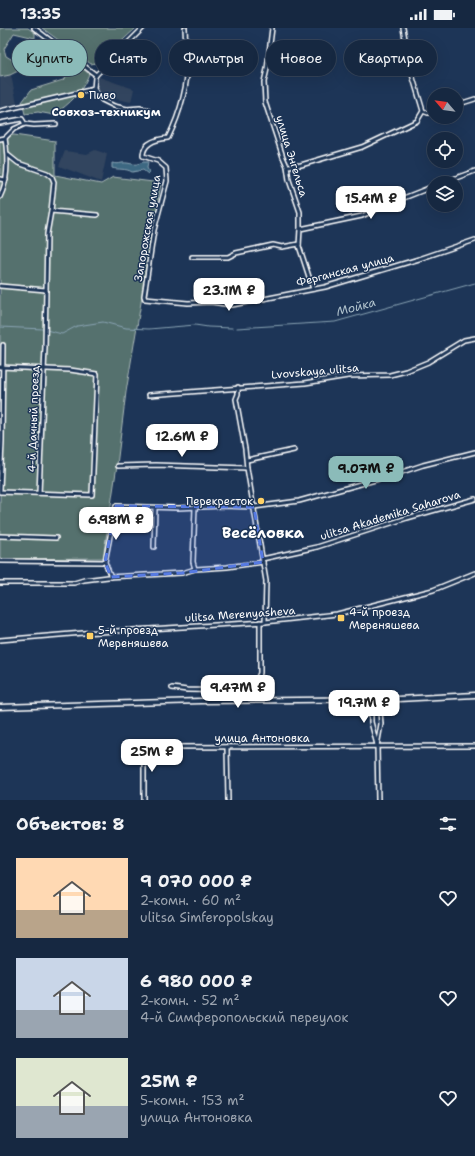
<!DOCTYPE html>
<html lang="ru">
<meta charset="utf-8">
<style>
body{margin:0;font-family:"Shantell Sans",sans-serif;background:#23344c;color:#f1f3f6;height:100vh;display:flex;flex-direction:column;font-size:15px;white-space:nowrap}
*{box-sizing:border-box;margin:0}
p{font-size:13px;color:#9ea6b1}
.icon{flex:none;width:22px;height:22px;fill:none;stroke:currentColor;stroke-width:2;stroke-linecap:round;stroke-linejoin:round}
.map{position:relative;height:772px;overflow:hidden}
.details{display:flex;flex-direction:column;background:#162841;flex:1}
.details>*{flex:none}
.guide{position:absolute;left:12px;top:12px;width:451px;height:36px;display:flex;gap:8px}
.needle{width:26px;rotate:298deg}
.fabs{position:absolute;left:427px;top:60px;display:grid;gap:8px}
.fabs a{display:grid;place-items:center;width:36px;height:36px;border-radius:50%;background:#162841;box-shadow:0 4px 16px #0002,0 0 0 1px #35445a;font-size:20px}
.price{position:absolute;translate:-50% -34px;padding:0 9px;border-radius:8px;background:#fff;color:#222;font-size:13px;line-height:26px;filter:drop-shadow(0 1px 2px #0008)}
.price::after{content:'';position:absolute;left:50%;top:24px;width:12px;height:9px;margin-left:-6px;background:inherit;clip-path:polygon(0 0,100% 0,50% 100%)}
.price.current{background:#8bbbb9;color:#111}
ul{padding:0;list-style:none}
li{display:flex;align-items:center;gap:12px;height:100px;padding:0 16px}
li span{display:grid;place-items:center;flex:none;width:112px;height:80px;border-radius:0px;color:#555}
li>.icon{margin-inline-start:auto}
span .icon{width:48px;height:48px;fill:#fffc;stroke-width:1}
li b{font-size:17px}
h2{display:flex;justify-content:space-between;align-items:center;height:48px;padding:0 16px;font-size:17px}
.pill{padding:0 14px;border-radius:18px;background:#162841;box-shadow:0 4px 16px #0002,0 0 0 1px #35445a;font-size:14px;line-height:36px}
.pill.current{background:#8bbbb9;color:#111}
.status{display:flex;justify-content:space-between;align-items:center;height:28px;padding:0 20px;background:#162841;direction:ltr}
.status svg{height:11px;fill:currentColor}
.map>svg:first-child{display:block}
</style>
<div class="status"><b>13:35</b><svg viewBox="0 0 49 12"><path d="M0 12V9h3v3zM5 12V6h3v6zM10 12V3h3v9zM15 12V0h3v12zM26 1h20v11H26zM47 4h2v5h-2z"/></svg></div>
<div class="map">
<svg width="475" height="772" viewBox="0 0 475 772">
<rect width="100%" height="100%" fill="#1d3557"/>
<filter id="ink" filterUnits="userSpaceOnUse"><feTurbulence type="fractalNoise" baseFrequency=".025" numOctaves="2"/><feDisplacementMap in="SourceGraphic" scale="8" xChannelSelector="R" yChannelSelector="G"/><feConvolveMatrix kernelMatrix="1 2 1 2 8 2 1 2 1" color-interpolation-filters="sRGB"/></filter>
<g filter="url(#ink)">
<g fill="#32455e">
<path d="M10,43L17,75L0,79V45Z"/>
<path d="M99,49L134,61L131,74L102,68L96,61Z"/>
<path d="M95,122L107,126L101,154L59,138L65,123L87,126Z"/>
</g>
<g fill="#55716e" stroke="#aab8b6">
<path d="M0,0H28L35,5V10L14,5L4,21L6,28L19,36L18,43L10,47L0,49Z"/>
<path d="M42,0H136L99,34L91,36Z"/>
<path d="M73,32L89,46C81,66 71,74 54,87L38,84L25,86L22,74L31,62L63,52L70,44L67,34Z"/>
<path d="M14,107L55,113V147L101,156L113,149L161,155L126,364L117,437L103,530L0,531V109Z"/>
</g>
<path fill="#3c6882" stroke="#8aa4b4" d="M143,134H148L147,140L149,144L148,146L143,142L132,144C126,140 118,142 112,140V135C116,136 118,136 122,135C132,134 132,139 143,134Z"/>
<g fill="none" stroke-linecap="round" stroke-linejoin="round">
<g stroke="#8aa4b4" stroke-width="1">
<path d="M0,299L43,301"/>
<path d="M237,300L335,294L475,255"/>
<path d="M46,302L62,306L77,298L103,294L126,300L149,301L195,297L208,299L232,300"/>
</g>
<g stroke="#fff" stroke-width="6">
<g id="street">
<path d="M34,0L96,47L95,49L94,61L102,72L114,78L127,81L140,80L147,82"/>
<path d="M185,0L186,21L188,23L189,26C188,55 181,84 168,110C157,111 143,114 143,128L158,133L166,140L167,153L154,202L144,268L145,271L188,275L211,274L232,277L325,259L419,231L475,212"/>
<path d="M272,0L267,41L264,54L265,74L283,129L287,138L289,152L300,184V201L299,218L313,261"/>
<path d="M96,47L143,0"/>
<path d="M456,77L475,71"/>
<path d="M0,83L94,61"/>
<path d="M423,83L428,85L434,84"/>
<path d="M0,95L22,91L25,96L34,97L56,96"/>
<path d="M0,111L5,110L14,101L25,96"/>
<path d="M8,127L18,135L47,145L52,149L54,154L51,183L97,187"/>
<path d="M287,138L301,137L362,119L417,93L423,83L411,43L403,0"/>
<path d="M0,151L6,152"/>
<path d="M442,155L475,143"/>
<path d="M0,169C9,151 8,130 5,110"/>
<path d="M300,201L362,188L381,179L434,158"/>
<path d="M192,229H228L236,225L273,217L282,219L299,216"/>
<path d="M0,258L46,262L47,206L51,183"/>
<path d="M0,339L70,342L97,346L92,467L0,464"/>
<path d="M238,359V366L236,371L245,421L247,440L266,553L265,594"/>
<path d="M149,367L305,355L348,348L390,347L406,343L428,334L464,312L475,310"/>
<path d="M247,432L294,422"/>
<path d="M118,438L156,437L247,440"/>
<path d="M0,462L2,413L3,317"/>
<path d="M39,465L45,319L46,262"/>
<path d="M0,508L56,510"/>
<path d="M154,519L155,480"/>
<path d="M262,531L317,519L407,490L475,471"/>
<path d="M0,533L105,534"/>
<path d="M195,541L193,534L195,479"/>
<path d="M111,549L105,534L116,478L178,480L223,478L254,479L299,473L393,447L423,437L475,424"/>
<path d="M0,555H74L84,552L108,549L182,545L195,541L227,539L263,534"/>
<path d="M0,612L83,605L265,594L337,586L433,562L475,545"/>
<path d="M172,660L187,662L246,663L249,662L254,658L260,645V594"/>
<path d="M371,671V694L377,717"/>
<path d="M227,719L228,772"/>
<path d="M144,772V719L475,718"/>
<path d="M378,772L377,718L381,696L379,671"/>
</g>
</g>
<g stroke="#fff" stroke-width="7">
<path id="secondary" d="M0,679L200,673L398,671L475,667"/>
</g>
<use href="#street" stroke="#1d3557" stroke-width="3"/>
<use href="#secondary" stroke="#1d3557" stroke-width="4"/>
</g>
</g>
<path fill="#567ae2" fill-opacity="0.2" stroke="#567ae2" stroke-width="3" stroke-dasharray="8 5" stroke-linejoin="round" d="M116,478L254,479L263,534L182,545L111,549L105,534Z"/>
<g fill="#ffd166" stroke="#1d3557" stroke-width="1.5">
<circle cx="81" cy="67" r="4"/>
<circle cx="261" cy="473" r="4"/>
<rect x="337" y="586" width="8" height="8" rx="2"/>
<rect x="86" y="604" width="8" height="8" rx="2"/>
</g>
<g text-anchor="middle" stroke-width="3" stroke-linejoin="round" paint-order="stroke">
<g font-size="11" fill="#fff" stroke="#1d3557" text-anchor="start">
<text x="89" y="71">Пиво</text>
<text x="253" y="477" text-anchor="end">Перекресток</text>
<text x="349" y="588">4-й проезд<tspan x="349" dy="13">Мереняшева</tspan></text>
<text x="98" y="606">5-й проезд<tspan x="98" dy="13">Мереняшева</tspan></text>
</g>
<g font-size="11" fill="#fff" stroke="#1d3557">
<text transform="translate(292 128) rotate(73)" y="4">улица Энгельса</text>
<text transform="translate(147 200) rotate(-80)" y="4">Запорожская улица</text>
<text transform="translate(345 242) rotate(-15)" y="4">Ферганская улица</text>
<text transform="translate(315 343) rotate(-5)" y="4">Lvovskaya ulitsa</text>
<text transform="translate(33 391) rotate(-88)" y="4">4-й Дачный проезд</text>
<text transform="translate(390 487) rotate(-17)" y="4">ulitsa Akademika Saharova</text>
<text transform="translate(240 586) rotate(-4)" y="4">ulitsa Merenyasheva</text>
<text x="262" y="714">улица Антоновка</text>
</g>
<g font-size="12" font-weight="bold" fill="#fff" stroke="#1d3557">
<text x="106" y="88">Совхоз-техникум</text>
</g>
<g font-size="12" font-style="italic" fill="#b1c3cd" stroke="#1d3557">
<text transform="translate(356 279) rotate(-15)" y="4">Мойка</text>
</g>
<g font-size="15" font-weight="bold" fill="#fff" stroke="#1d3557">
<text x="263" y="510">Весёловка</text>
</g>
</g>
</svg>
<div class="fabs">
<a><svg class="needle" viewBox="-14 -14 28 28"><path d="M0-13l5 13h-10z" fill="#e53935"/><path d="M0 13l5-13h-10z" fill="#9ea6b1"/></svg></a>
<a><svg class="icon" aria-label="locate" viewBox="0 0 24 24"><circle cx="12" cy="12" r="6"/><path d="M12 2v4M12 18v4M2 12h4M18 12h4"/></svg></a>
<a><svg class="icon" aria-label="layers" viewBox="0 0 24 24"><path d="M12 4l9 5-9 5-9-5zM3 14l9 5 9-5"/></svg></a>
</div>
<b class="price" style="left:371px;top:192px">15.4M ₽</b>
<b class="price" style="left:229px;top:284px">23.1M ₽</b>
<b class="price" style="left:182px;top:430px">12.6M ₽</b>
<b class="price current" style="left:366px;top:462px">9.07M ₽</b>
<b class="price" style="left:116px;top:513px">6.98M ₽</b>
<b class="price" style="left:238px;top:681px">9.47M ₽</b>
<b class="price" style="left:364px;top:696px">19.7M ₽</b>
<b class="price" style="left:152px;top:745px">25M ₽</b>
<div class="guide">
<a class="pill current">Купить</a>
<a class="pill">Снять</a>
<a class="pill">Фильтры</a>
<a class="pill">Новое</a>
<a class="pill">Квартира</a>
</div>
</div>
<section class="details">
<h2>Объектов: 8<svg class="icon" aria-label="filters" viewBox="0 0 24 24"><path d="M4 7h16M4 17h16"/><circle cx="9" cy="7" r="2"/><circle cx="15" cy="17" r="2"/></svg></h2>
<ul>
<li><span style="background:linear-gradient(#ffd9b3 65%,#b9a48a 0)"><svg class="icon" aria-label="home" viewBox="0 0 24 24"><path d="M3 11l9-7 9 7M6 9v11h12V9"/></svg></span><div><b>9 070 000 ₽</b><p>2-комн. · 60 m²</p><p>ulitsa Simferopolskay</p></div><svg class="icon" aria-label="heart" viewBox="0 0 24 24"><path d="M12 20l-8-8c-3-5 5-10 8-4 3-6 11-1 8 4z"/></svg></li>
<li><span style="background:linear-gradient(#c9d6e8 65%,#9aa5b1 0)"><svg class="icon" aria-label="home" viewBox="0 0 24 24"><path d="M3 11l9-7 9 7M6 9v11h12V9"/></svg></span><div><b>6 980 000 ₽</b><p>2-комн. · 52 m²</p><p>4-й Симферопольский переулок</p></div><svg class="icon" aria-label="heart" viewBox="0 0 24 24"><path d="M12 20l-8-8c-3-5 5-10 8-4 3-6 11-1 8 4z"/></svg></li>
<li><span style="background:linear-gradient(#dfe7d0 60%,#9aa5b1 0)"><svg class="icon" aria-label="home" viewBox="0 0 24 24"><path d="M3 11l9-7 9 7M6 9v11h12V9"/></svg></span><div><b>25M ₽</b><p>5-комн. · 153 m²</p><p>улица Антоновка</p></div><svg class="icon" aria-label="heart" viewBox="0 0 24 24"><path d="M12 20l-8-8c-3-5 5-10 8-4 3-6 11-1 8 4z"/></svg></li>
</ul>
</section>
